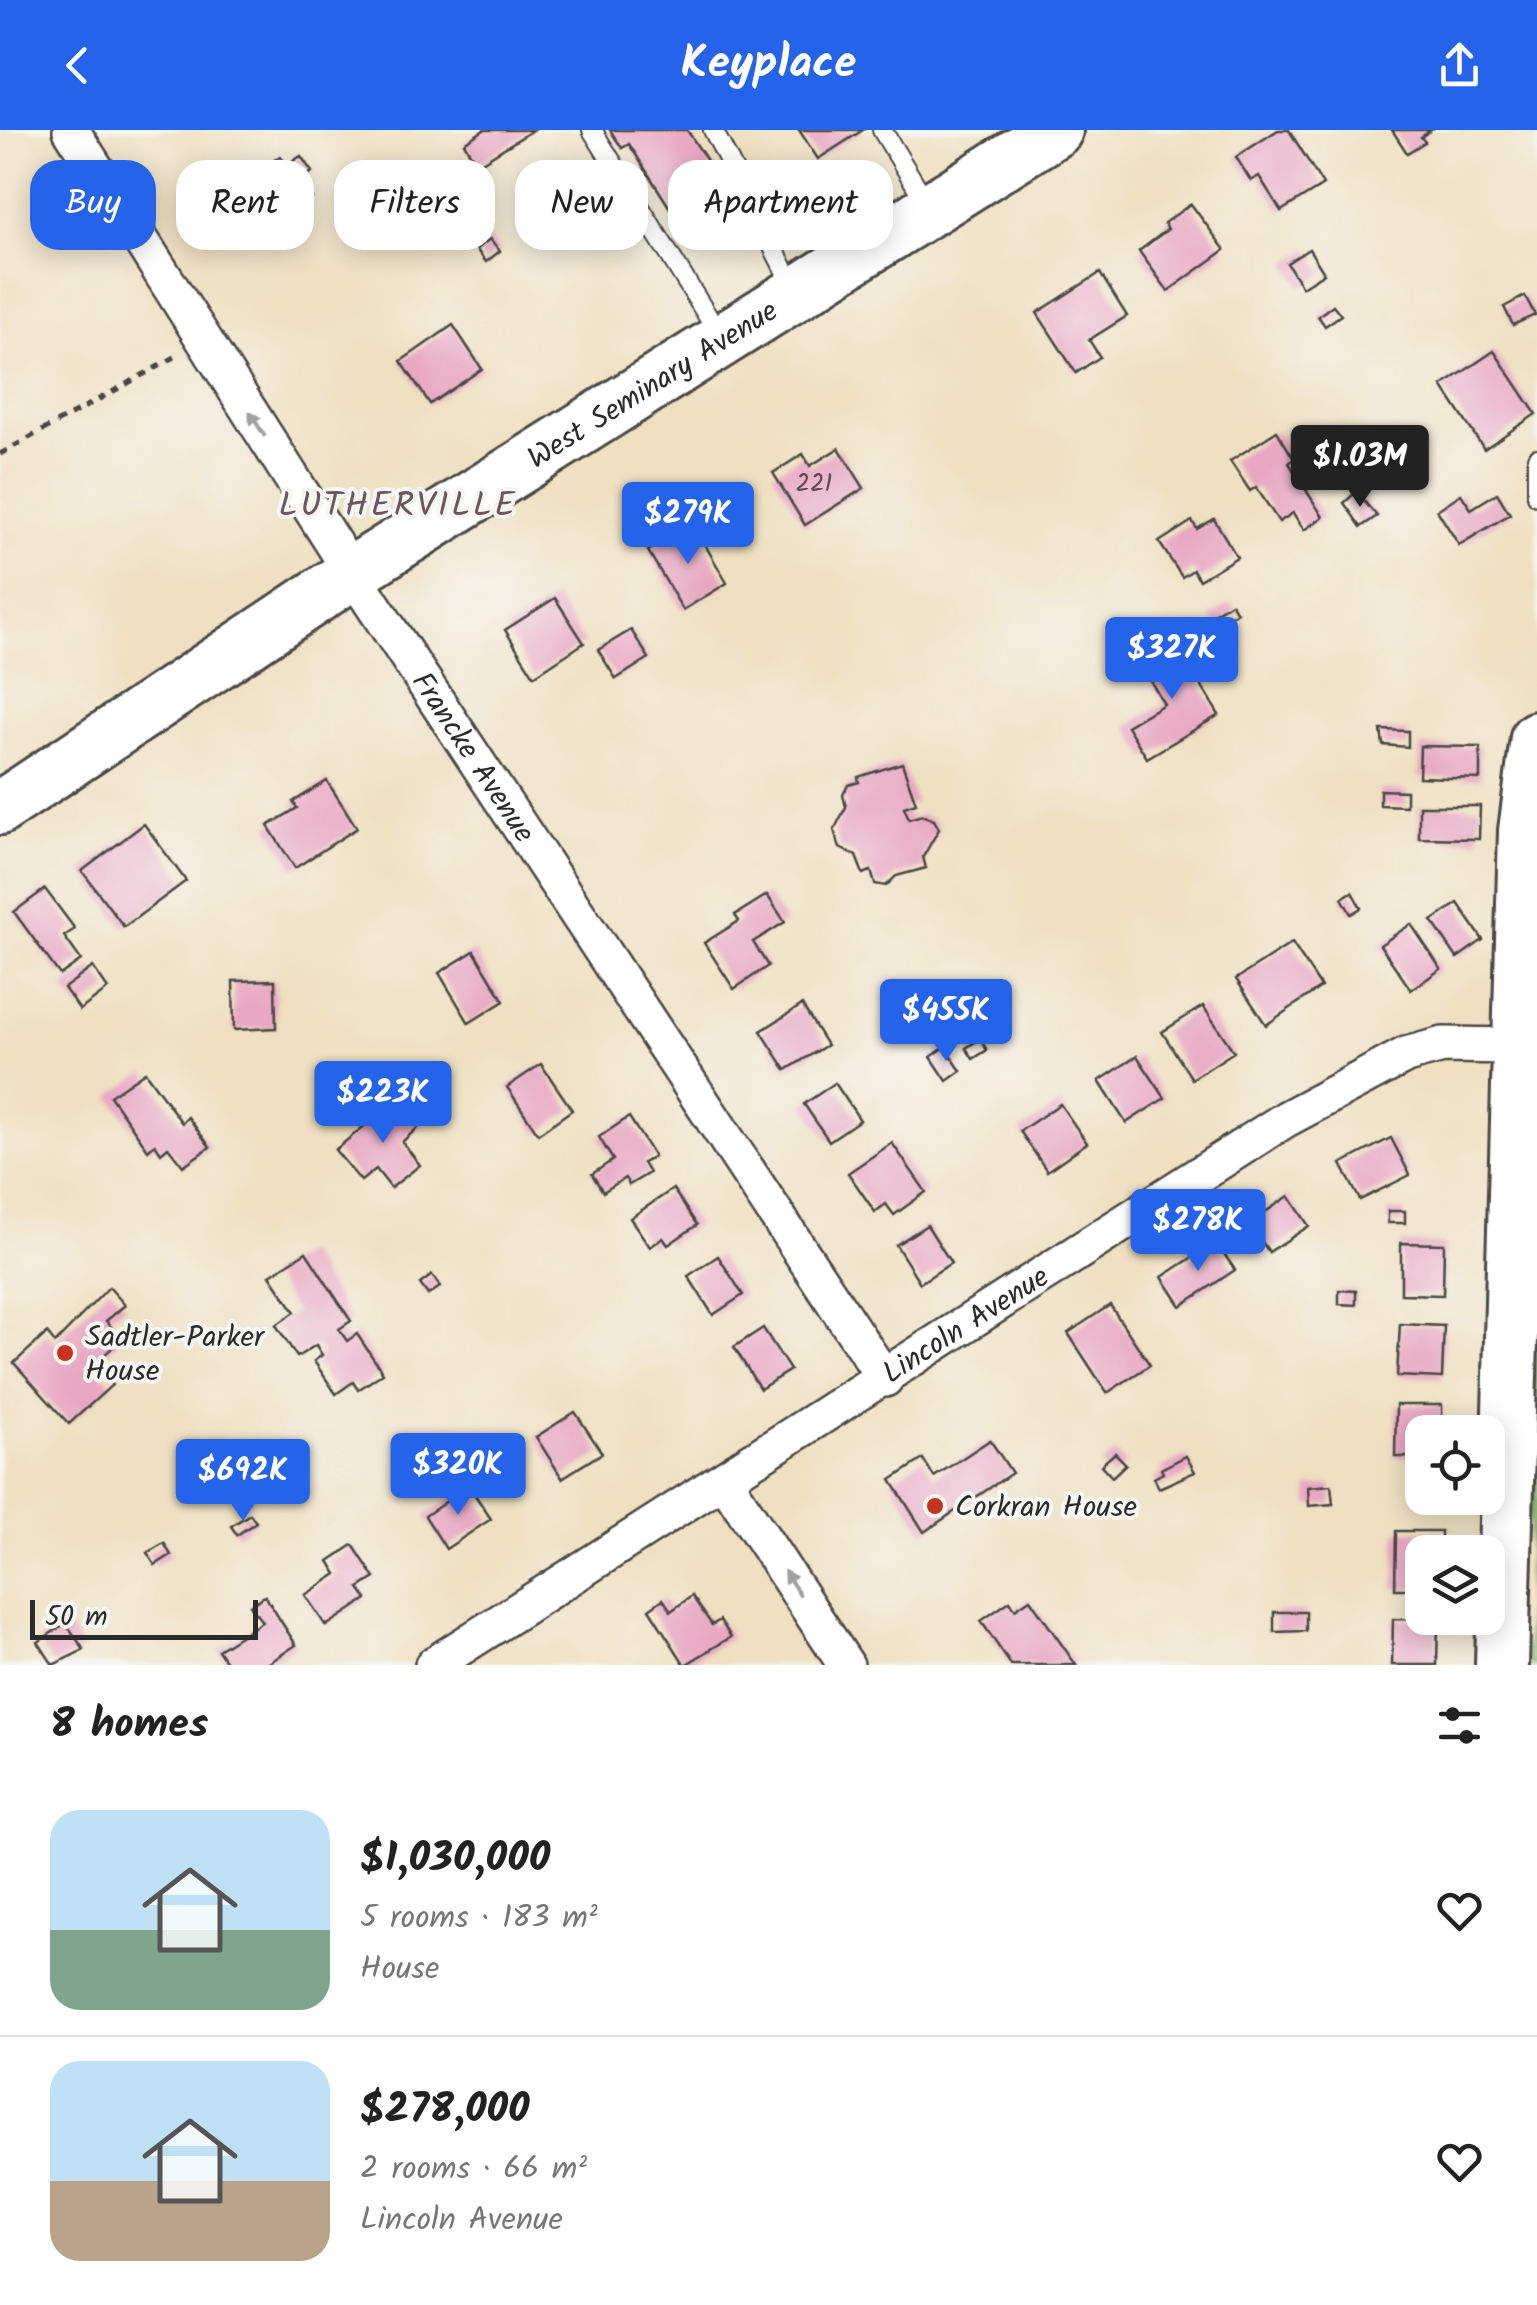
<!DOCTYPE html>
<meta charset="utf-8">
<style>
body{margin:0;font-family:Kalam,sans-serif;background:#f2f2f2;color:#222;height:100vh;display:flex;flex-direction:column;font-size:38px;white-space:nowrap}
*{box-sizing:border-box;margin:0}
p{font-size:32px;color:#767676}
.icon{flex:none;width:55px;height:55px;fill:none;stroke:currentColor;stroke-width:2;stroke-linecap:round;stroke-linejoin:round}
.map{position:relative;height:1535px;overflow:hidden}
.sheet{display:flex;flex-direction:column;background:#fff;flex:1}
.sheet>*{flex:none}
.guide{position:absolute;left:30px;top:30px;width:1000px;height:90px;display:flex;gap:20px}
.buttons{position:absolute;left:1405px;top:1285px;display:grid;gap:20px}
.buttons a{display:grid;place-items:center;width:100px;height:100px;border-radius:20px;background:#fff;box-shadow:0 5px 25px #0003;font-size:50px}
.scale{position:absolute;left:30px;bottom:25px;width:228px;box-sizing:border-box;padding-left:10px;border:5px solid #2b2b2b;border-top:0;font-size:28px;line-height:35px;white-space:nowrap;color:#2b2b2b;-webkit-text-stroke:8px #f6f6f2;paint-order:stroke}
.price{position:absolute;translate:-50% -85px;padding:0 22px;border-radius:10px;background:#2563eb;color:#fff;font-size:32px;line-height:65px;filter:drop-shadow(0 2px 5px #0008)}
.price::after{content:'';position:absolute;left:50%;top:60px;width:30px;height:22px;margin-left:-15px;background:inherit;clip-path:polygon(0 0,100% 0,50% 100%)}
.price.current{background:#222;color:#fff}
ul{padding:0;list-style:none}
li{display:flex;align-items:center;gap:30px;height:250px;padding:0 50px}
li+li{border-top:2px solid #e0e0e0}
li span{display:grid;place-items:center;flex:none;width:280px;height:200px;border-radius:30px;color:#555}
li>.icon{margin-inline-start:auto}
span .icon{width:120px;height:120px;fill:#fffc;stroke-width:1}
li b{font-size:42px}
h2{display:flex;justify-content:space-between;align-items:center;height:120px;padding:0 50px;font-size:42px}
.chip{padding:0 35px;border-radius:30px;background:#fff;box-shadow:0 5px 25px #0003;font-size:35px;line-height:90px}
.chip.current{background:#2563eb;color:#fff}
header{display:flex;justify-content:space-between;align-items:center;height:130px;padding:0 50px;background:#2563eb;color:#fff;font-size:45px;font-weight:700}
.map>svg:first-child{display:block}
</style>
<header><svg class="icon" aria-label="back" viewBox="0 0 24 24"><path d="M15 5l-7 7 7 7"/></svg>Keyplace<svg class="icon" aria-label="share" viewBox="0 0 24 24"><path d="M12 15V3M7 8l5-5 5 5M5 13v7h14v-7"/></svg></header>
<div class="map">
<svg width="1537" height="1535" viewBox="0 0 1537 1535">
<rect width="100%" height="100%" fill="#f6f6f2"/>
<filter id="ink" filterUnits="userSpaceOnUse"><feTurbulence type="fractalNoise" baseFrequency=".01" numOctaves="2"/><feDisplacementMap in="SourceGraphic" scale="20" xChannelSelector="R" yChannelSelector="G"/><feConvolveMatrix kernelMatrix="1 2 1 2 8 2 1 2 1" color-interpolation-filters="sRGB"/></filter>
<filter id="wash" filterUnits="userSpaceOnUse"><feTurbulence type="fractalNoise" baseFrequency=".0048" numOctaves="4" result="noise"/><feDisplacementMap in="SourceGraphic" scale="40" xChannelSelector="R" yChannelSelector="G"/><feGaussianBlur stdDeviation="2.25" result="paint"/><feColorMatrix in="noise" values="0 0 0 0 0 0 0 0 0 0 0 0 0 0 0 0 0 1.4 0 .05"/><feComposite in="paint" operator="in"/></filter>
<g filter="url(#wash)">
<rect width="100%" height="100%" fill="#efe0c1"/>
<path fill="#92c271" stroke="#5e764e" stroke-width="2.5" d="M1537,1076V1535H1528L1527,1525Z"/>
<g id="blocks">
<g fill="#e8a7c2">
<path d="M484,0H533L477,35L464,13Z"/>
<path d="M610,0H687L732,69L684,100L629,14L622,18Z"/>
<path d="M799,0H863L818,29Z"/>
<path d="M1278,0H1289L1323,55L1281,81L1259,46L1251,51L1236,27Z"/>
<path d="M1392,0H1431L1421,7L1425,12L1407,23Z"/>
<path d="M280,26L286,35L301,26L312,42L301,51L312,68L265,100L236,58Z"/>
<path d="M1191,74L1225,120L1168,161L1139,121L1168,99L1164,93Z"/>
<path d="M490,109L500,121L486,132L476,119Z"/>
<path d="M1309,119L1324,143L1302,157L1287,133Z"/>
<path d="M1100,143L1127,186L1089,210L1100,227L1076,243L1037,183Z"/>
<path d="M1525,166L1535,185L1513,195L1504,177Z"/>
<path d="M1333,175L1341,185L1325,196L1318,186Z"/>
<path d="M453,195L482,239L430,274L401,231Z"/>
<path d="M1494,221L1536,284L1484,319L1442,256Z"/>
<path d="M1277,301L1294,329L1289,333L1323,387L1304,400L1293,383L1279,392L1256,357L1250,361L1230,331Z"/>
<path d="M1380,307L1397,335L1392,339L1397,348L1387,354L1382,345L1375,349L1357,320Z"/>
<path d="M839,318L864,358L805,395L773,343L803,324L810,336Z"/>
<path d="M1356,362L1377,386L1361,397L1344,373Z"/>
<path d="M1497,363L1510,384L1459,415L1437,380L1461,364L1471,379Z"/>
<path d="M1214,389L1237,427L1199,450L1193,440L1182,447L1159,412L1192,391L1197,399Z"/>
<path d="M693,394L727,453L683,480L648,421Z"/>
<path d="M555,468L584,513L534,546L505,500Z"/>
<path d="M1231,473L1237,482L1216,495L1210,486Z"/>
<path d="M631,500L649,528L616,549L598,520Z"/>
<path d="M1175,512L1219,585L1147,628L1127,596L1164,574L1140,533Z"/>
<path d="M1381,600L1408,601V617L1383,615Z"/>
<path d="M1420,616L1480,617V649L1419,647Z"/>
<path d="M902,633L916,673L904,677L909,689L922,685L934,690L939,699L923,727L926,738L896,746L886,756L875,754L871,741L863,744L856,726L840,718L834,700L846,677L843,665L848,655L859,652L858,647Z"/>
<path d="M327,651L357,698L295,738L268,696L297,678L293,672Z"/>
<path d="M1380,660L1406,661V676L1380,675Z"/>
<path d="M1419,676H1480L1479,709L1419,708Z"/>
<path d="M144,694L186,751L124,797L82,741Z"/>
<path d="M45,759L75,799L64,806L81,830L60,845L14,782Z"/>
<path d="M1352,762L1361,778L1351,784L1342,768Z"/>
<path d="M767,765L785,792L753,812L768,836L734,859L704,813L739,791L735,785Z"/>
<path d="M1458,773L1483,810L1457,828L1432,791Z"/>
<path d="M1411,794L1441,839L1411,860L1380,815Z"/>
<path d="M1292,813L1321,857L1266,895L1236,849Z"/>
<path d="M474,821L504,871L469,893L439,843Z"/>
<path d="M93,837L108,859L80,880L64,858Z"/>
<path d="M275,850L276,898L234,900L233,851Z"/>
<path d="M802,875L827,915L786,940L761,901Z"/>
<path d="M1203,876L1234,922L1192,949L1162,902Z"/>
<path d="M980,909L987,920L973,929L966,918Z"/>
<path d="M945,917L961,941L947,951L931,927Z"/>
<path d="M1137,926L1165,968L1126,993L1099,951Z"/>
<path d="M541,934L572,980L538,1004L507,957Z"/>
<path d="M145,942L182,993L188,987L210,1017L183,1036L168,1017L161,1023L155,1014L148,1020L110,966Z"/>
<path d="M835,953L860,990L829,1011L804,974Z"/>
<path d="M399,968L421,995L402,1012L420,1035L391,1058L376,1039L361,1051L335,1020Z"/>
<path d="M1060,974L1087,1013L1047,1041L1020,1001Z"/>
<path d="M629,987L654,1026L643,1033L649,1043L629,1055L625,1048L603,1062L592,1044L613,1030L599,1007Z"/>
<path d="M1391,1008L1410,1045L1360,1070L1341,1034Z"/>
<path d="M892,1013L926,1062L894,1085L886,1074L875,1082L848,1043Z"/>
<path d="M673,1059L697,1095L668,1115L663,1108L650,1117L630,1088Z"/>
<path d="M1289,1066L1309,1096L1269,1122L1249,1093Z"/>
<rect x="1388" y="1081" width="17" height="12"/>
<path d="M927,1095L951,1133L920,1153L896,1115Z"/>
<path d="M1216,1112L1235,1140L1181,1176L1162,1147Z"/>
<path d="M1401,1113L1444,1114L1443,1165L1401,1164Z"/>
<path d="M306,1122L351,1191L339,1199L347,1211L357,1204L383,1243L358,1260L353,1252L336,1264L314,1231L322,1225L316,1215L297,1227L276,1195L295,1182L270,1145Z"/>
<path d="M718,1126L743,1165L713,1185L688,1146Z"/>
<path d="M432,1145L440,1157L428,1165L420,1154Z"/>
<path d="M109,1157L125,1175L106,1191L122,1209L94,1234L112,1255L69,1294L14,1233L47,1203L55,1213Z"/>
<path d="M1339,1160L1356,1161V1175L1339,1174Z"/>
<path d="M1110,1175L1150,1235L1107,1263L1068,1203Z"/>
<path d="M1400,1194L1444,1196L1442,1248L1397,1246Z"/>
<path d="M763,1198L790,1240L760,1259L734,1217Z"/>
<path d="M1396,1275H1442V1302H1422V1327H1395Z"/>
<path d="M575,1282L602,1323L562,1348L536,1307Z"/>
<path d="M990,1310L1012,1343L924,1402L891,1350L923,1329L934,1347Z"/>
<path d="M1115,1323L1126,1334L1112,1347L1101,1335Z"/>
<path d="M1186,1326L1195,1342L1159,1358L1154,1348L1163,1343L1161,1339Z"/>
<path d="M1331,1355L1333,1374L1309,1376L1308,1357Z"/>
<path d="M469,1356L491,1389L446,1419L425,1386Z"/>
<path d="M250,1384L256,1392L237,1405L231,1396Z"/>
<path d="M1396,1401H1441V1422H1422V1459H1395Z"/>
<path d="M164,1413L171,1425L155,1435L147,1423Z"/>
<path d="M353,1415L375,1448L359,1458L367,1469L326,1496L305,1465L337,1444L329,1431Z"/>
<path d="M265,1466L296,1515L266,1535H228L218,1520L262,1492L250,1475Z"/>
<path d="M692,1466L712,1495L720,1490L731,1507L685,1535L649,1479L663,1469L671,1481Z"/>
<path d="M1030,1469L1076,1535H1011L981,1491L1010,1471L1015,1479Z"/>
<path d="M1274,1482H1306V1501L1274,1502Z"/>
<path d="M1393,1489L1438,1490L1437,1535H1392Z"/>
<path d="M66,1493L84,1520L53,1535L38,1512Z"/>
</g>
</g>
</g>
<g filter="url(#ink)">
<use href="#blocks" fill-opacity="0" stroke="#484642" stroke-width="2.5"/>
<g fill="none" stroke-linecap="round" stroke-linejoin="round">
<g stroke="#484642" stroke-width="22">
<g id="lane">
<path d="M592,0L720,206"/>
<path d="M713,0L795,160"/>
<path d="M882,0L929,77"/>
<path d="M1537,328V366"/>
</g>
</g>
<g stroke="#484642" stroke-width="40">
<g id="street">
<path id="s1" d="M71,0L352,443L885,1249"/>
<path d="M725,1351L846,1535"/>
<path id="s2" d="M433,1535L1286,989L1406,925L1443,915L1518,916"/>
</g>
</g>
<g stroke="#484642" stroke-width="58">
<g id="secondary">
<path id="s3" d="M0,678L352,443L1056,0"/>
<path d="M1502,1535L1525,701L1537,608"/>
</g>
</g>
<path stroke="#484642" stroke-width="5" stroke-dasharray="8 8" stroke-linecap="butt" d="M0,324L175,227"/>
<use href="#lane" stroke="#fff" stroke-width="18"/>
<use href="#street" stroke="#fff" stroke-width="35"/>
<use href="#secondary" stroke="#fff" stroke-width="52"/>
</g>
<defs><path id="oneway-solid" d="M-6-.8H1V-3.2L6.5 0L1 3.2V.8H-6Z" transform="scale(2.5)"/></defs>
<g fill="#a0a0a0">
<use href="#oneway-solid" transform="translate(257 294) rotate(-122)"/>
<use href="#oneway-solid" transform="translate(792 1453) rotate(-123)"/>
</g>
</g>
<g fill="#c8321e" stroke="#f6f6f2" stroke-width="4">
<circle cx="65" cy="1223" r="10"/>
<circle cx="935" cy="1376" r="10"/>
</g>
<g text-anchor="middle" stroke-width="8" stroke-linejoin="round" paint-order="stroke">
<g font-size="25" fill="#5a4a51">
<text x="814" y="361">221</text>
</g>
<g font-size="30" fill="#2b2b2b" stroke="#f6f6f2">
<text dy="10" stroke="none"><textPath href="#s3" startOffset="778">West Seminary Avenue</textPath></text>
<text dy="10" stroke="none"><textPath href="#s1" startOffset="745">Francke Avenue</textPath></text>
<text dy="10" stroke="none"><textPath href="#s2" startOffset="632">Lincoln Avenue</textPath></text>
</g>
<g font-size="30" fill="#2b2b2b" stroke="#f6f6f2" text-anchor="start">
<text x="85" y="1216">Sadtler-Parker<tspan x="85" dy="34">House</tspan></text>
<text x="955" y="1386">Corkran House</text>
</g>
<g font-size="35" letter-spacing="2.5" fill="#6d5660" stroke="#f6f6f2">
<text x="398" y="386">LUTHERVILLE</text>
</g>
</g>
</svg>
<div class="buttons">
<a><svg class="icon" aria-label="locate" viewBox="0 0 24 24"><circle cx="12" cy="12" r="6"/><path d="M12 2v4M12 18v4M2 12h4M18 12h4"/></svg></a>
<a><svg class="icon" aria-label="layers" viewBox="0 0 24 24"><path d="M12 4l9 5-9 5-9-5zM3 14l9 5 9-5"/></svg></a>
</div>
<div class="scale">50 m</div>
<b class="price current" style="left:1360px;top:380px">$1.03M</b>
<b class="price" style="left:688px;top:437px">$279K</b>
<b class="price" style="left:1172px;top:572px">$327K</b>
<b class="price" style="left:946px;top:934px">$455K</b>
<b class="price" style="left:383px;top:1016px">$223K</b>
<b class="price" style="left:1198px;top:1144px">$278K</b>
<b class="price" style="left:458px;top:1388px">$320K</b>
<b class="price" style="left:243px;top:1394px">$692K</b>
<div class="guide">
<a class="chip current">Buy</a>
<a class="chip">Rent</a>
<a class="chip">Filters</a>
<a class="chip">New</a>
<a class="chip">Apartment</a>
</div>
</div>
<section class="sheet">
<h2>8 homes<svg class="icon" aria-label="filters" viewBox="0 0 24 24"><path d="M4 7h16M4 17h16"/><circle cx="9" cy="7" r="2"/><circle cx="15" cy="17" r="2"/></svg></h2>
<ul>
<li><span style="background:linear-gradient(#bfe0f5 60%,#7fa58c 0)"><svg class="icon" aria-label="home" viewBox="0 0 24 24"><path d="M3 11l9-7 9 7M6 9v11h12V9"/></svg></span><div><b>$1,030,000</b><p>5 rooms · 183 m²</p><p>House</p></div><svg class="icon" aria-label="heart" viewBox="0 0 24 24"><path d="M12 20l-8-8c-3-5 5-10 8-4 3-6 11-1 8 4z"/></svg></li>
<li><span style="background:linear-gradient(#bfe0f5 60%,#b9a48a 0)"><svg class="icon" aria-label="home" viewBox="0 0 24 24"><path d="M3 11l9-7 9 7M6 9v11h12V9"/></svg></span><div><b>$278,000</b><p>2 rooms · 66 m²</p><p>Lincoln Avenue</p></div><svg class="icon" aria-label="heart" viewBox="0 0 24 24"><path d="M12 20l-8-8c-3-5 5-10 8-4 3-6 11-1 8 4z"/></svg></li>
</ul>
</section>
